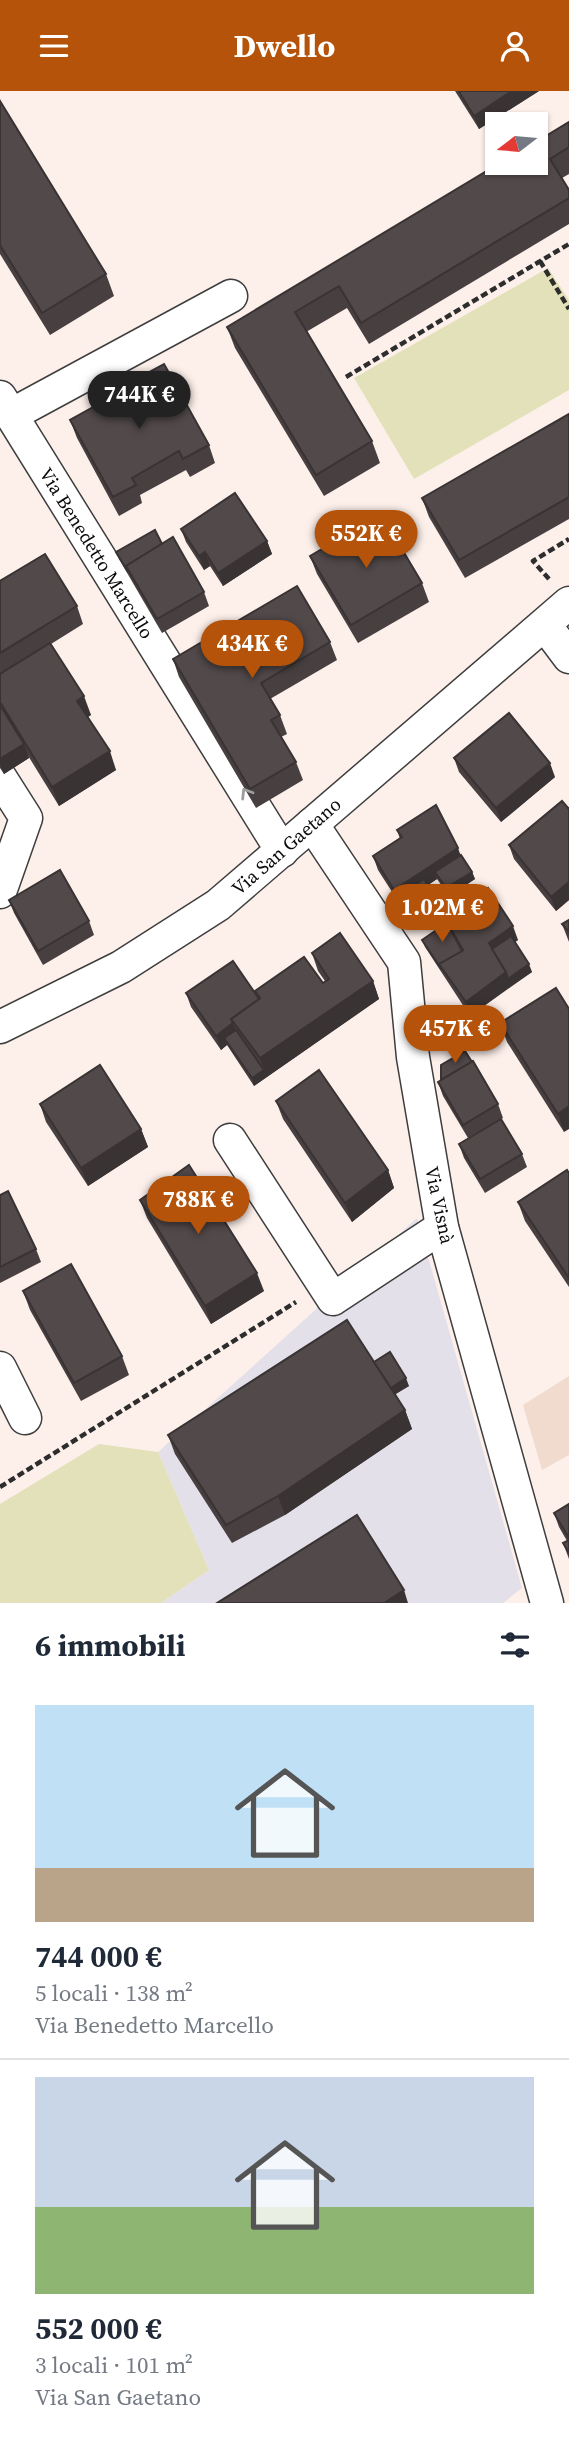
<!DOCTYPE html>
<html lang="it">
<meta charset="utf-8">
<style>
body{margin:0;font-family:"Source Serif 4",serif;background:#f6f6f7;color:#1f2937;height:100vh;display:flex;flex-direction:column;font-size:26px;white-space:nowrap}
*{box-sizing:border-box;margin:0}
p{font-size:23px;color:#747a83}
.icon{flex:none;width:38px;height:38px;fill:none;stroke:currentColor;stroke-width:2;stroke-linecap:round;stroke-linejoin:round}
.map{position:relative;height:1512px;overflow:hidden}
.sheet{display:flex;flex-direction:column;background:#fff;flex:1}
.sheet>*{flex:none}
.needle{width:46px;rotate:254deg}
.controls{position:absolute;left:485px;top:21px;display:grid;gap:14px}
.controls a{display:grid;place-items:center;width:63px;height:63px;border-radius:0px;background:#fff;box-shadow:0 2px 5px #0004;font-size:35px}
.price{position:absolute;translate:-50% -60px;padding:0 16px;border-radius:24px;background:#b45309;color:#fff;font-size:23px;line-height:46px;filter:drop-shadow(0 2px 4px #0008)}
.price::after{content:'';position:absolute;left:50%;top:42px;width:21px;height:16px;margin-left:-10px;background:inherit;clip-path:polygon(0 0,100% 0,50% 100%)}
.price.active{background:#222;color:#fff}
ul{padding:0;list-style:none}
li{display:grid;align-content:center;gap:14px;height:371px;padding:0 35px}
li+li{border-top:2px solid #e0e1e3}
li span{display:grid;place-items:center;height:217px;border-radius:0px;color:#555}
li>.icon{margin-inline-start:auto}
span .icon{width:126px;height:126px;fill:#fffc;stroke-width:1}
li b{font-size:30px}
h2{display:flex;justify-content:space-between;align-items:center;height:84px;padding:0 35px;font-size:30px}
header{display:flex;justify-content:space-between;align-items:center;height:91px;padding:0 35px;background:#b45309;color:#fff;font-size:32px;font-weight:700}
.map>svg:first-child{display:block}
</style>
<header><svg class="icon" aria-label="menu" viewBox="0 0 24 24"><path d="M4 6h16M4 12h16M4 18h16"/></svg>Dwello<svg class="icon" aria-label="person" viewBox="0 0 24 24"><circle cx="12" cy="8" r="4"/><path d="M4 21q1-7 8-7t8 7"/></svg></header>
<div class="map">
<svg width="569" height="1512" viewBox="0 0 569 1512">
<rect width="100%" height="100%" fill="#fdf0eb"/>
<path fill="#e3e0e9" d="M417,1127L522,1497L503,1512H161L209,1479L158,1361Z"/>
<path fill="#f0dbce" d="M569,1285V1364L542,1379L523,1314Z"/>
<g fill="#e3e1b9">
<path d="M548,177L569,209V299L414,388L354,287Z"/>
<path d="M99,1353L158,1361L209,1479L161,1512H0V1413Z"/>
</g>
<g fill="none" stroke-linecap="round" stroke-linejoin="round">
<g stroke="#3e3e3e" stroke-width="35">
<g id="minor">
<path d="M0,306L282,760"/>
<path d="M11,324L231,205"/>
<path d="M545,534L569,566"/>
<path d="M0,686L26,727L0,801"/>
<path d="M312,733L404,871L413,966L442,1136L547,1512"/>
<path d="M0,936L121,876L218,814L569,512"/>
<path d="M230,1049L333,1208L442,1136"/>
<path d="M0,1277L25,1327"/>
</g>
</g>
<g stroke="#2d2d2d" stroke-width="4.5" stroke-dasharray="7 3.5" stroke-linecap="butt">
<path d="M540,170L569,218"/>
<path d="M346,286L569,153"/>
<path d="M549,488L533,470L569,448"/>
<path d="M0,1396L296,1211"/>
</g>
<use href="#minor" stroke="#fff" stroke-width="32"/>
</g>
<g fill="#473f40">
<path d="M455,0H539L479,38Z"/>
<path d="M0,10L106,183L114,205L50,244L0,163Z"/>
<path d="M569,31V83L562,87L569,99V133L369,253L347,217L306,241L372,350L380,372L324,405L235,257L227,236Z"/>
<path d="M138,287L209,354L215,372L190,386L186,379L140,404L142,412L119,425L77,347L70,329L107,315L141,296Z"/>
<path d="M569,323V428L465,487L429,426L422,407Z"/>
<path d="M181,438L267,450L272,463L223,495L210,475L204,479L186,451Z"/>
<path d="M162,453L204,501L209,515L162,542L119,468L116,461Z"/>
<path d="M310,465L422,492L429,511L358,552L317,483Z"/>
<path d="M0,490L77,515L83,533L51,553L91,624L88,626L116,679L59,715L27,663L29,667L4,683L0,677Z"/>
<path d="M330,551L337,569L270,608L280,624L287,643L281,646L296,671L303,689L256,717L179,586L173,568Z"/>
<path d="M454,667L555,686L501,731L459,681Z"/>
<path d="M567,716H569V809L556,820L514,768L509,754Z"/>
<path d="M397,739L461,764L472,781L475,788L449,805L437,788L428,794L437,812L410,829L378,779L373,765L400,748Z"/>
<path d="M9,809L89,830L94,844L43,874L14,822Z"/>
<path d="M444,826L518,849L515,851L532,881L470,925L425,856L422,849L447,832Z"/>
<path d="M569,829V851L562,833Z"/>
<path d="M312,862L373,890L379,908L254,995L227,954L221,959L191,916L186,902L258,906L255,900L323,892L325,890L318,880Z"/>
<path d="M556,897L564,1041L507,951L500,932Z"/>
<path d="M438,991L498,1013L503,1027L468,1047L443,1005Z"/>
<path d="M276,1010L388,1079L394,1097L352,1131L283,1028Z"/>
<path d="M40,1013L141,1038L148,1056L88,1095L46,1031Z"/>
<path d="M459,1053L522,1063L527,1076L485,1102L464,1067Z"/>
<path d="M569,1082V1196L525,1130L518,1111Z"/>
<path d="M0,1104L36,1158L41,1171L0,1192Z"/>
<path d="M140,1109L264,1200L211,1233L147,1127Z"/>
<path d="M23,1200L122,1265L129,1284L81,1310L30,1219Z"/>
<path d="M374,1271L409,1295L395,1303L405,1319L412,1338L285,1424L232,1452L175,1363L168,1344Z"/>
<path d="M569,1413V1468L563,1452L567,1450L559,1436L554,1422Z"/>
</g>
<g fill="#393334">
<path d="M512,0H539L479,38L474,25Z"/>
<path d="M267,450L272,463L223,495L218,482Z"/>
<path d="M205,461L210,475L204,479L199,465Z"/>
<path d="M84,605L91,624L84,628L77,610Z"/>
<path d="M24,653L29,667L4,683L0,673V668Z"/>
<path d="M110,660L116,679L59,715L52,696Z"/>
<path d="M550,672L555,686L501,731L496,717Z"/>
<path d="M458,757L463,771L435,781L437,788L401,812L396,806L399,813L394,799Z"/>
<path d="M472,781L475,788L449,805L446,797Z"/>
<path d="M569,791V809L556,820L551,806Z"/>
<path d="M434,805L437,812L410,829L407,822Z"/>
<path d="M513,835L518,849L495,865L489,852Z"/>
<path d="M529,873L532,881L511,895L508,888Z"/>
<path d="M506,881L511,895L470,925L466,911Z"/>
<path d="M373,890L379,908L254,995L252,987L264,979L260,967Z"/>
<path d="M233,932L238,946L224,947L227,954L221,959L216,945Z"/>
<path d="M569,1015V1038L564,1041L558,1023Z"/>
<path d="M141,1038L148,1056L88,1095L81,1077Z"/>
<path d="M388,1079L394,1097L352,1131L345,1112Z"/>
<path d="M257,1182L264,1200L211,1233L205,1215Z"/>
<path d="M406,1287L409,1295L391,1306L388,1298Z"/>
<path d="M405,1319L412,1338L285,1424L278,1405Z"/>
<path d="M404,1499L408,1512H384Z"/>
</g>
<g fill="#52494a" stroke="#393334" stroke-width="2">
<path d="M461,0H512L474,25L459,1Z"/>
<path d="M0,10L106,183L42,222L0,154Z"/>
<path d="M569,31V56L550,68L569,99V107L361,232L339,195L295,221L372,350L316,384L227,236L500,72H536V51Z"/>
<path d="M164,273L209,354L183,368L179,360L132,387L136,394L113,406L70,329L104,310L107,315L143,295L138,287Z"/>
<path d="M569,323V406L459,469L422,407Z"/>
<path d="M235,402L267,450L218,482L205,461L199,465L181,438Z"/>
<path d="M381,423L422,492L351,534L310,465Z"/>
<path d="M155,439L162,453L126,475L128,481L116,461Z"/>
<path d="M173,446L204,501L157,528L126,475Z"/>
<path d="M45,463L77,515L0,562V490Z"/>
<path d="M297,495L330,551L261,592L280,624L271,629L296,671L250,698L173,568Z"/>
<path d="M50,552L84,605L77,610L110,660L52,696L0,611V583Z"/>
<path d="M0,614L24,653L0,668Z"/>
<path d="M509,622L550,672L496,717L454,667Z"/>
<path d="M562,710L569,718V791L551,806L509,754Z"/>
<path d="M436,714L458,757L394,799L373,765L402,746L397,739Z"/>
<path d="M461,764L472,781L446,797L435,781Z"/>
<path d="M60,779L89,830L38,860L9,809Z"/>
<path d="M424,788L434,805L407,822L396,806Z"/>
<path d="M488,797L513,835L489,852L506,881L466,911L439,873L463,859L444,826Z"/>
<path d="M569,829V841L562,833Z"/>
<path d="M447,832L462,860L439,873L442,879L422,849Z"/>
<path d="M340,842L373,890L260,967L231,928L260,907L255,900L304,866L323,892L329,888L312,862Z"/>
<path d="M511,845L529,873L508,888L506,881L492,858Z"/>
<path d="M233,870L259,908L231,928L233,932L216,945L186,902Z"/>
<path d="M556,897L569,918V1015L558,1023L500,932Z"/>
<path d="M236,939L264,979L252,987L224,947Z"/>
<path d="M465,960L472,971L441,989V974Z"/>
<path d="M473,970L498,1013L463,1034L438,991Z"/>
<path d="M100,974L141,1038L81,1077L40,1013Z"/>
<path d="M319,979L388,1079L345,1112L276,1010Z"/>
<path d="M501,1028L522,1063L480,1088L459,1053Z"/>
<path d="M189,1074L257,1182L205,1215L140,1109Z"/>
<path d="M567,1079L569,1082V1187L518,1111Z"/>
<path d="M8,1100L36,1158L0,1176V1104Z"/>
<path d="M71,1173L122,1265L74,1292L23,1200Z"/>
<path d="M347,1229L405,1319L278,1405L226,1434L168,1344Z"/>
<path d="M390,1261L406,1287L391,1297L374,1271Z"/>
<path d="M569,1413V1447L554,1422Z"/>
<path d="M357,1424L404,1499L384,1512H217Z"/>
<path d="M569,1449V1462L563,1452Z"/>
</g>
<defs><path id="oneway-chevron" d="M-2-3.5L2.5 0L-2 3.5" fill="none" stroke-width="1.6" stroke-linecap="round" stroke-linejoin="round" transform="scale(1.75)"/></defs>
<use stroke="#9d9d9d" href="#oneway-chevron" transform="translate(246 702) rotate(-122)"/>
<g text-anchor="middle" stroke-width="7" stroke-linejoin="round" paint-order="stroke">
<g font-size="19" fill="#0b0b0b" stroke="#fff">
<text transform="translate(97 462) rotate(58)" y="7">Via Benedetto Marcello</text>
<text transform="translate(286 755) rotate(-41)" y="7">Via San Gaetano</text>
<text transform="translate(440 1114) rotate(78)" y="7">Via Visnà</text>
</g>
</g>
</svg>
<div class="controls">
<a><svg class="needle" viewBox="-14 -14 28 28"><path d="M0-13l5 13h-10z" fill="#e53935"/><path d="M0 13l5-13h-10z" fill="#747a83"/></svg></a>
</div>
<b class="price active" style="left:139px;top:340px">744K €</b>
<b class="price" style="left:366px;top:479px">552K €</b>
<b class="price" style="left:252px;top:589px">434K €</b>
<b class="price" style="left:442px;top:853px">1.02M €</b>
<b class="price" style="left:455px;top:974px">457K €</b>
<b class="price" style="left:198px;top:1145px">788K €</b>
</div>
<section class="sheet">
<h2>6 immobili<svg class="icon" aria-label="filters" viewBox="0 0 24 24"><path d="M4 7h16M4 17h16"/><circle cx="9" cy="7" r="2"/><circle cx="15" cy="17" r="2"/></svg></h2>
<ul>
<li><span style="background:linear-gradient(#bfe0f5 75%,#b9a48a 0)"><svg class="icon" aria-label="home" viewBox="0 0 24 24"><path d="M3 11l9-7 9 7M6 9v11h12V9"/></svg></span><div><b>744 000 €</b><p>5 locali · 138 m²</p><p>Via Benedetto Marcello</p></div></li>
<li><span style="background:linear-gradient(#c9d6e8 60%,#8fb573 0)"><svg class="icon" aria-label="home" viewBox="0 0 24 24"><path d="M3 11l9-7 9 7M6 9v11h12V9"/></svg></span><div><b>552 000 €</b><p>3 locali · 101 m²</p><p>Via San Gaetano</p></div></li>
</ul>
</section>
